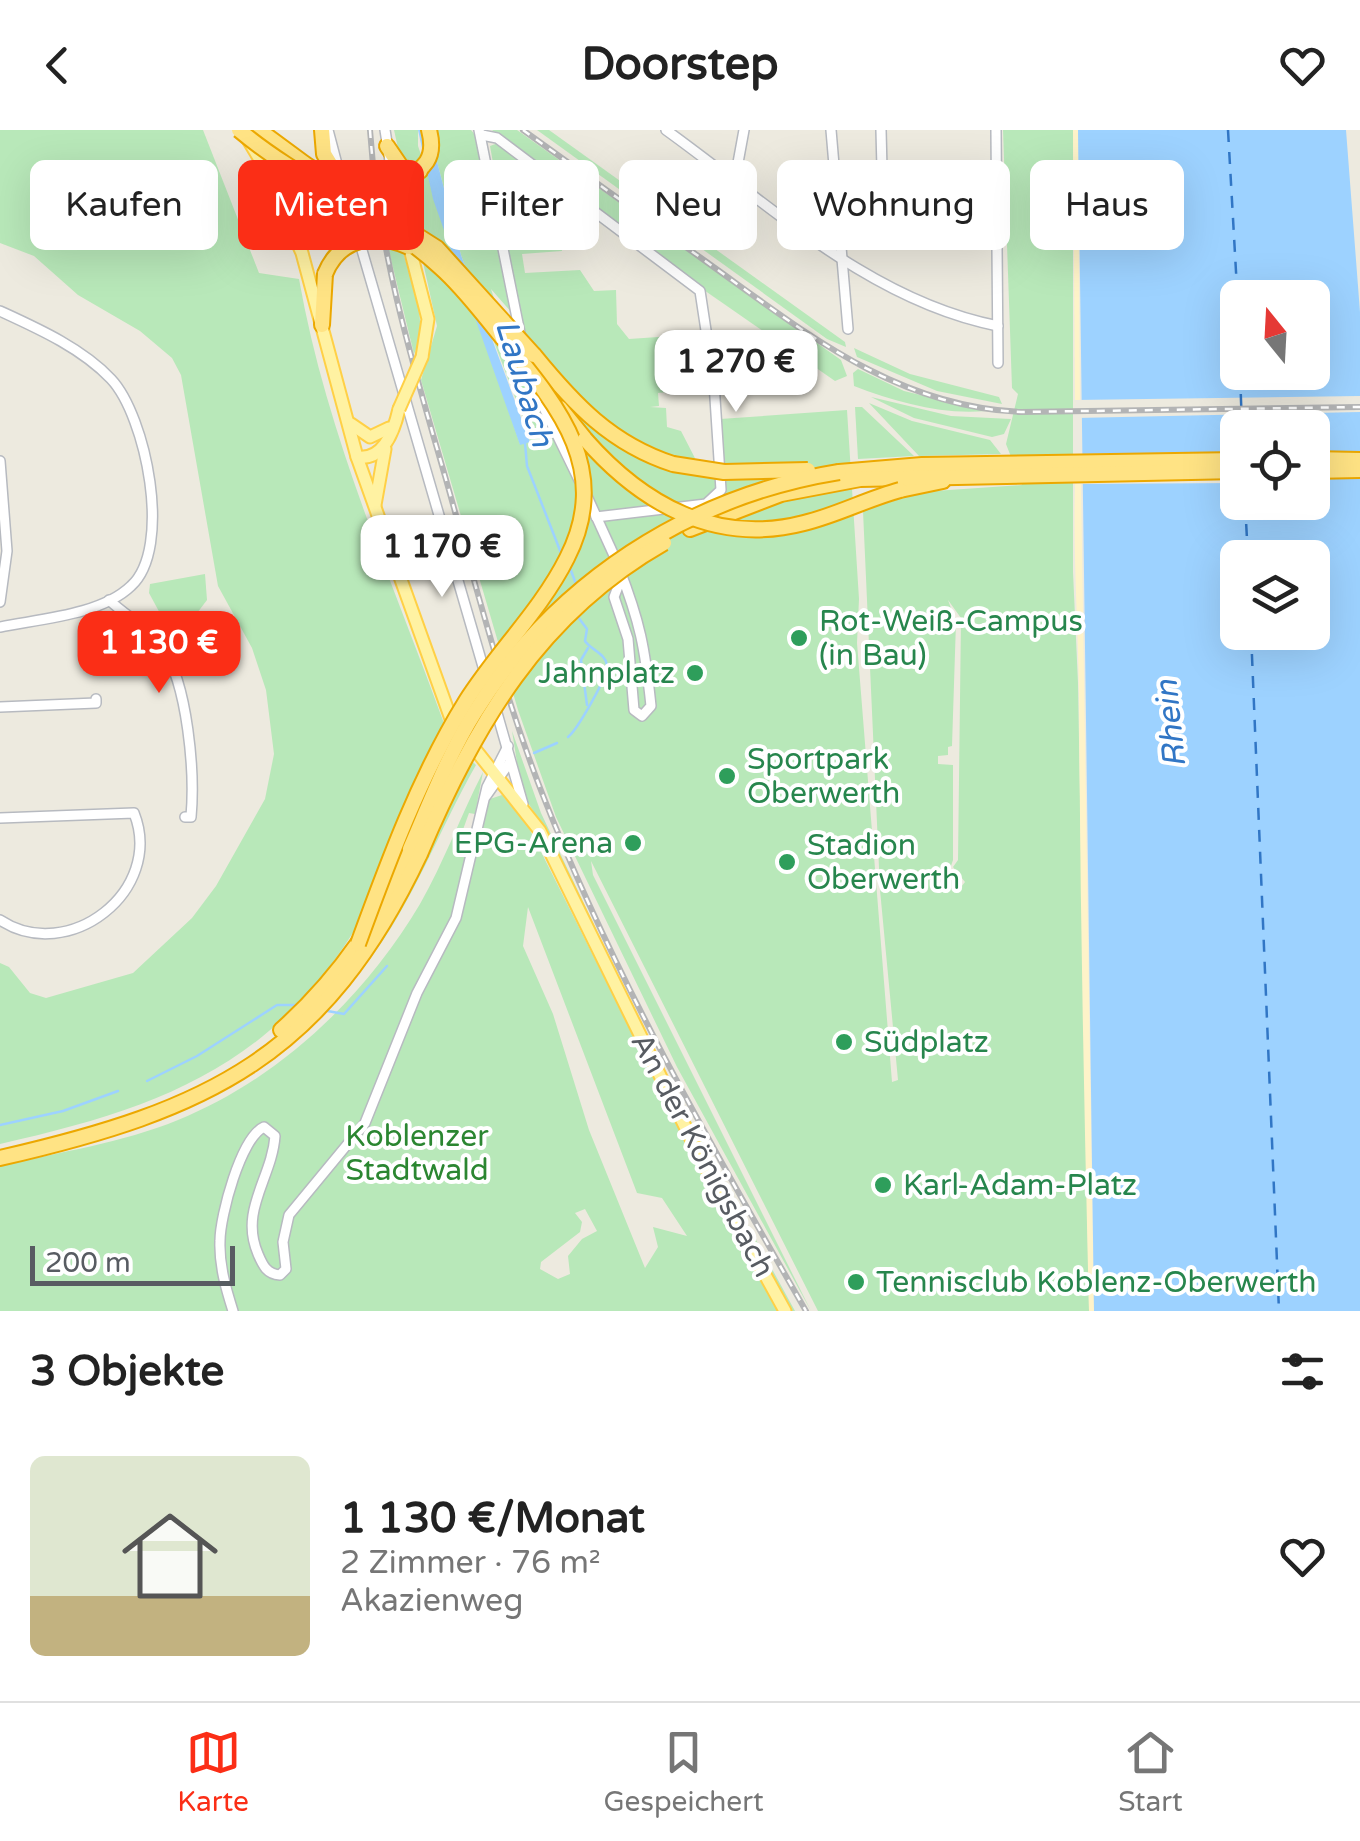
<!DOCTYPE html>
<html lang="de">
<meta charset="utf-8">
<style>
body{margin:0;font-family:"Varela Round",sans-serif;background:#f6f6f6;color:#222;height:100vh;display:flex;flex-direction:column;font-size:38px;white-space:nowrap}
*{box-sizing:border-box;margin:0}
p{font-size:32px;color:#767676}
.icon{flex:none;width:55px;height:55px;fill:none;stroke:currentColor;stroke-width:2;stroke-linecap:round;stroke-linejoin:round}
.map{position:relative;height:1181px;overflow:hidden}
.side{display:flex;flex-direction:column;background:#fff;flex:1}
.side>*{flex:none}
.banner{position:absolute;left:30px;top:30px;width:1300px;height:90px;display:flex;gap:20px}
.needle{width:65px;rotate:342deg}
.controls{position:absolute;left:1220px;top:150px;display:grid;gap:20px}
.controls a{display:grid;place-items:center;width:110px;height:110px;border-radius:15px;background:#fff;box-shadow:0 10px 40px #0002;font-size:50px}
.scale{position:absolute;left:30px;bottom:25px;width:205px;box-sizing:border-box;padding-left:10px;border:5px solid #585c62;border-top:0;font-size:28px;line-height:35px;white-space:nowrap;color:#585c62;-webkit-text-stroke:8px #fff;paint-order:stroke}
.price{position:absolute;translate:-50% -85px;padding:0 22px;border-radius:20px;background:#fff;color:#222;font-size:32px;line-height:65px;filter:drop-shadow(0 2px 5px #0008)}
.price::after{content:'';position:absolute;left:50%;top:60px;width:30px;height:22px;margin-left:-15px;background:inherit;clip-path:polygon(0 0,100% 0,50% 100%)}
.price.active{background:#fb2e16;color:#fff}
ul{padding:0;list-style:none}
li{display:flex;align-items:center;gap:30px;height:250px;padding:0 30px}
li span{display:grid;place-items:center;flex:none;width:280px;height:200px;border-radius:15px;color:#555}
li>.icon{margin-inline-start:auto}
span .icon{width:120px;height:120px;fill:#fffc;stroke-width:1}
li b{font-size:42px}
h2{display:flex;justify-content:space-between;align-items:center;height:120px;padding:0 30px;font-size:42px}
.pill{padding:0 35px;border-radius:15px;background:#fff;box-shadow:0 10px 40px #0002;font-size:35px;line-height:90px}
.pill.active{background:#fb2e16;color:#fff}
header{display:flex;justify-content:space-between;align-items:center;height:130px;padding:0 30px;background:#fff;font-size:45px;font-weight:700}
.menu{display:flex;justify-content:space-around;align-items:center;height:140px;border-top:2px solid #e0e0e0;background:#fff;font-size:28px;color:#767676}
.menu a{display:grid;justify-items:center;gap:5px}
.menu .active{color:#fb2e16}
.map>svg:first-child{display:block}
</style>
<header><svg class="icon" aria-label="back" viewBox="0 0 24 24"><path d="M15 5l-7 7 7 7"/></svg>Doorstep<svg class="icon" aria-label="heart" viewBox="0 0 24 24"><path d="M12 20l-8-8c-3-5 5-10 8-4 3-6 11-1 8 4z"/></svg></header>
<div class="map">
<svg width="1360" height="1181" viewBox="0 0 1360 1181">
<rect width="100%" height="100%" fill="#edeadf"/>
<path fill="#e0ddd7" d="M119,482L142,499L148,513L95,514L87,494Z"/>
<g fill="#b8e8b9" fill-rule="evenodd">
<path d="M0,0H203L259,143L299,149C326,303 392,450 445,596C418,658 396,727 363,786C276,936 160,978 0,1014V833L9,837L30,863L46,868L133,843L192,788L216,756L265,669L274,624L266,560L252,518L218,456L181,245L172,228L140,201L78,165L34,126L0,113Z"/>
<path d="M394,0H418V16L520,314L530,311L526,296L461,125L429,0H471L476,6L508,169L517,167L490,16L498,13L561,59L551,76L563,85L558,97L562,121L522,124L525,143L580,140L594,161L616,160L617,194L629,209L702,204L706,258L658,263L659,276L650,277L666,278L667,297L681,301L698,334L724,337L720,289L847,280L859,469L857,513L892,952L898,950L880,760L863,381L920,362L1022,355L1006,314L1018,264L1012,258L1003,0H1073V442L1078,553L1089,1181H818L591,731L593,745L811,1181L677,937L556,687L518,580L421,250L437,196ZM491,159L511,182L523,248L518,243ZM948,470L961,488L958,730L953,737L965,752L961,757L948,745L953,730V635L938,634V626L948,625V617L952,616L956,492Z"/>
<path d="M492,0H517L841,230L847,246L835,251L701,158Z"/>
<path d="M537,0H549L845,212L846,217L827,209Z"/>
<path d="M387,113L402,119C411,151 430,192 414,224Z"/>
<path d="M854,218L910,244L999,267L1002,274L937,261L857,227Z"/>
<path d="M858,239L904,261L986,281C941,285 896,272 854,256L853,243Z"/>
<path d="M871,267L951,286L1011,289L1004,304L992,307L914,288Z"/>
<path d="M869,273L912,291L990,310L1001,324L919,326Z"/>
<path d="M855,277H862L914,326L858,329Z"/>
<path d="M205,444L207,470L194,487H162L149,463L150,454Z"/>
<path d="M512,601L541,683L663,940L795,1181H789L702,1022L548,703L522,664Z"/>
<path d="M470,629L476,635C438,702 414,771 367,833L423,735Z"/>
<path d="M483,642L475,684L469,683L456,719H469L490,669L502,665L528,696L674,986L782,1181H0V1036C59,1022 122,1013 178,990C279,949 365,867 420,774C444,732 461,685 483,642ZM528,777L637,1063L662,1068L687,1106L653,1097L658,1117L645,1138L589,1000L553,884L523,816ZM585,1079L597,1101L582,1109L568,1126L570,1144L558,1149L540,1139L541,1132L580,1102L582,1092L575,1083Z"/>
</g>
<g fill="#fef3c9">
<path d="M1073,0H1078L1080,274H1075Z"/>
<path d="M1075,354H1081L1094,1181H1089C1084,976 1080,770 1079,565C1078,492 1073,426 1075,354Z"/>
</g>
<g fill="#9dd2ff" fill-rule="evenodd">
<path d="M418,0H429L461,125L530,312L520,315L433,69Z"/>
<path d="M1078,0H1346L1360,182V1181H1094ZM1238,168H1312V242H1238ZM1238,298H1312V372H1238ZM1238,428H1312V502H1238Z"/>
</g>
<g fill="#edeadf">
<path d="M1360,266V282L1076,288L1075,270Z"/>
<path d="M1237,322V353L1076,354V324Z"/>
</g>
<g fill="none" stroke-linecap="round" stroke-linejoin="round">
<g stroke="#9dd2ff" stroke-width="2.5">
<path d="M525,313L527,336L561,423"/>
<path d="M570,438L576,454"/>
<path d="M587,575L581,530L588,518"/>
<path d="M568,607C577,600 609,545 607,535C605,523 591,520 585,511L587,499L578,487"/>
<path d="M534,623L557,613"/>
<path d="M322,880L344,884L387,836"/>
<path d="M147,951L197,926L277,875H300"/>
<path d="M0,995L63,981L118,961"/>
</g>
<g stroke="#3176c5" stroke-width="2.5" stroke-dasharray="12 10" stroke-linecap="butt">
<path d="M1228,0L1238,177"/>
<path d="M1240,242L1242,298"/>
<path d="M1245,372L1248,428"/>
<path d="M1251,502L1279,1181"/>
</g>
<g stroke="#b7bac0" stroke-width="12">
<g id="minor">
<path d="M328,0L338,38"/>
<path d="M385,0L394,57"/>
<path d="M479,0L521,208"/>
<path d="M666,0C769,74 870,171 998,196"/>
<path d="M831,0L848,199"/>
<path d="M881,0L882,39"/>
<path d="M996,0L998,233"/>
<path d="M482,5L497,8L700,161L714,253L721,360L706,374L596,387"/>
<path d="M735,49L744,0"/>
<path d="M348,72L486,547"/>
<path d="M0,181C37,198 82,218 111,249C146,286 173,418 131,456C101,485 39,489 0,497"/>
<path d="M529,247L579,350"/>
<path d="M0,331L7,421L0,472"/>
<path d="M586,364L616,430"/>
<path d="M619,438C640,492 645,518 651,576L642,586L634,580L628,509L614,467L622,446"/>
<path d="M109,470C127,487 148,497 162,517C188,554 195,643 191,687H185"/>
<path d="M495,576L523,674"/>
<path d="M0,577L96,573V569"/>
<path d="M486,666L510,632"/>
<path d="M0,688L134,683C165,761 68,835 0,790"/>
<path d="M233,1181C226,1159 219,1135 220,1111C220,1086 241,1007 264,997L275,1006C272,1048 239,1080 258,1124C263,1136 267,1144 280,1145L286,1139L283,1112L289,1085L365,993L417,863L456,788L487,657L508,616"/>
</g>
</g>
<g stroke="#ffd046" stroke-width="15">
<g id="major">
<path d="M247,8L268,43"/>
<path d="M263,37L302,123L357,327L451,589L540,701L700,1027L785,1181"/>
<path d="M394,57L428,189L422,227"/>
<path d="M351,294L370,307L389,298"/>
<path d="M357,327C383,331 394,301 399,279"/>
<path d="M375,375L385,319"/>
</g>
</g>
<g stroke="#eca800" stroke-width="18">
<g id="highway">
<path d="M259,0L305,34"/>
<path d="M322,0L324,24L338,47"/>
<path d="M387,16L402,38L420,41"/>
<path d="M394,57C419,40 438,34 429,0"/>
<path d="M322,195L325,144"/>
<path d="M534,225C574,274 611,314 673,334"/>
<path d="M560,278L585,309"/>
<path d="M1312,329L1360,330"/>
<path d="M1312,341L1360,340"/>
<path d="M839,342L922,335L1238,330"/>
<path d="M900,360L943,351"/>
<path d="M690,399L781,364L860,349L1238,341"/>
<path d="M281,900C338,849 380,789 410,719"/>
<path d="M0,1028C209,980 324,927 420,724"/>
</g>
</g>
<use href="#minor" stroke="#fff" stroke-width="9"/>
<use href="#major" stroke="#fff2a2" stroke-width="11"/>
<use href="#highway" stroke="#ffe384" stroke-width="14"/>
<g stroke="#b3b4b5" stroke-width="6">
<g id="rail">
<path d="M370,0C378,119 412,232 445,346C475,452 502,560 542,663C612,843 710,1014 806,1181"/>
<path d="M523,0C587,46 651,92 715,138C811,207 899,277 1021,282L1360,277"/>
</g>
</g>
<use href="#rail" stroke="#fff" stroke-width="2.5" stroke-dasharray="8" stroke-linecap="butt"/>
<g stroke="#ffd046" stroke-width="15" stroke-linecap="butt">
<path id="major-bridge" d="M399,279L422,227"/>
</g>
<g stroke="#eca800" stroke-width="18" stroke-linecap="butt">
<g id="highway-bridge">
<path d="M239,0C302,53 380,82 440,137C465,159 484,186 505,211C559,277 612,340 567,428C541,480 497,522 466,571C420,645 388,732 358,814"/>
<path d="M305,34L437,118L534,225"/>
<path d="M325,144C340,107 375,102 409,117"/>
<path d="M585,309C642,374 716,416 804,393C837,385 867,369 900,360"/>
<path d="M673,334L724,342L808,340"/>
<path d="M410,719C430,673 448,625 475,582C555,453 689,366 839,342"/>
<path d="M420,724C474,596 539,484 664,413"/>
</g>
</g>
<use href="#major-bridge" stroke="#fff2a2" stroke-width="11"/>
<use href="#highway-bridge" stroke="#ffe384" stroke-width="14"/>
</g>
<g fill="#2e9e5b" stroke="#fff" stroke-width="4">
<circle cx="799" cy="508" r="10"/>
<circle cx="695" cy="543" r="10"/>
<circle cx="727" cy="646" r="10"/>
<circle cx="633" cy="713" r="10"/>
<circle cx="787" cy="732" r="10"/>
<circle cx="844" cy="912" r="10"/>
<circle cx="883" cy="1055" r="10"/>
<circle cx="856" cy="1152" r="10"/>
</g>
<g text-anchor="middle" stroke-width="8" stroke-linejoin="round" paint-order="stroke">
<g font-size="30" fill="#27864d" stroke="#fff" text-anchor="start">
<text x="819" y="501">Rot-Weiß-Campus<tspan x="819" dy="34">(in Bau)</tspan></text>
<text x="675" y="553" text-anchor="end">Jahnplatz</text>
<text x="747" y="639">Sportpark<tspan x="747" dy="34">Oberwerth</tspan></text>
<text x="613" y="723" text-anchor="end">EPG-Arena</text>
<text x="807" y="725">Stadion<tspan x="807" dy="34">Oberwerth</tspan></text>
<text x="864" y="922">Südplatz</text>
<text x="903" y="1065">Karl-Adam-Platz</text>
<text x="876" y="1162">Tennisclub Koblenz-Oberwerth</text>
</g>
<g font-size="30" fill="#2b8631" stroke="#fff">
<text x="417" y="1016">Koblenzer<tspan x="417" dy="34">Stadtwald</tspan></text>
</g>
<g font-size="30" fill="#585c62" stroke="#fff">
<text transform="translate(703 1025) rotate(62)" y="10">An der Königsbach</text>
</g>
<g font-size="32" font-style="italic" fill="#3176c5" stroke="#fff">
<text transform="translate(525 253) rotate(73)" y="11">Laubach</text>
<text transform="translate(1170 594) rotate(-96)" y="11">Rhein</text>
</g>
</g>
</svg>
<div class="controls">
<a><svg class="needle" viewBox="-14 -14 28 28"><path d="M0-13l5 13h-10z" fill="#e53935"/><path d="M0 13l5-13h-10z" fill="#767676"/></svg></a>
<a><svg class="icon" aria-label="locate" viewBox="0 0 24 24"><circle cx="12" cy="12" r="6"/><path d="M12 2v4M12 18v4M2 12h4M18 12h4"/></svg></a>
<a><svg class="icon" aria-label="layers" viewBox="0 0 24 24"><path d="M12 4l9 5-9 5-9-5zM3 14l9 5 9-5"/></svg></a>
</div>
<div class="scale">200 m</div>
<b class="price" style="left:736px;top:285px">1 270 €</b>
<b class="price" style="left:442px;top:470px">1 170 €</b>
<b class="price active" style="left:159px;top:566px">1 130 €</b>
<div class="banner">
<a class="pill">Kaufen</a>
<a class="pill active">Mieten</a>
<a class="pill">Filter</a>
<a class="pill">Neu</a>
<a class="pill">Wohnung</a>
<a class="pill">Haus</a>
</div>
</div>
<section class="side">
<h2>3 Objekte<svg class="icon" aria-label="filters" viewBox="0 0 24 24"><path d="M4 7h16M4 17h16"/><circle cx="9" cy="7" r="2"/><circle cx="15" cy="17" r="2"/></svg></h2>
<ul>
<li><span style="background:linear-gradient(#dfe7d0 70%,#c2b280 0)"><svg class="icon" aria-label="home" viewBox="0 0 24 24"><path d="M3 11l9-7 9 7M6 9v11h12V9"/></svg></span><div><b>1 130 €/Monat</b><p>2 Zimmer · 76 m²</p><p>Akazienweg</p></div><svg class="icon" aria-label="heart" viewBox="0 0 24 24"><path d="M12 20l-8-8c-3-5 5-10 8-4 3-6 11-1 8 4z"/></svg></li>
</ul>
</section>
<nav class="menu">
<a class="active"><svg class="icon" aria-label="map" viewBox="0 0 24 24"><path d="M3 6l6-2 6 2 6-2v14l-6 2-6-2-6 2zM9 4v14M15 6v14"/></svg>Karte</a>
<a><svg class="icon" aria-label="saved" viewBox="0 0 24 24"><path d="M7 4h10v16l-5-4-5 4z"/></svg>Gespeichert</a>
<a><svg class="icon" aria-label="home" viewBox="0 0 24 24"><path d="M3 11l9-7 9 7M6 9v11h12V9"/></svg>Start</a>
</nav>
